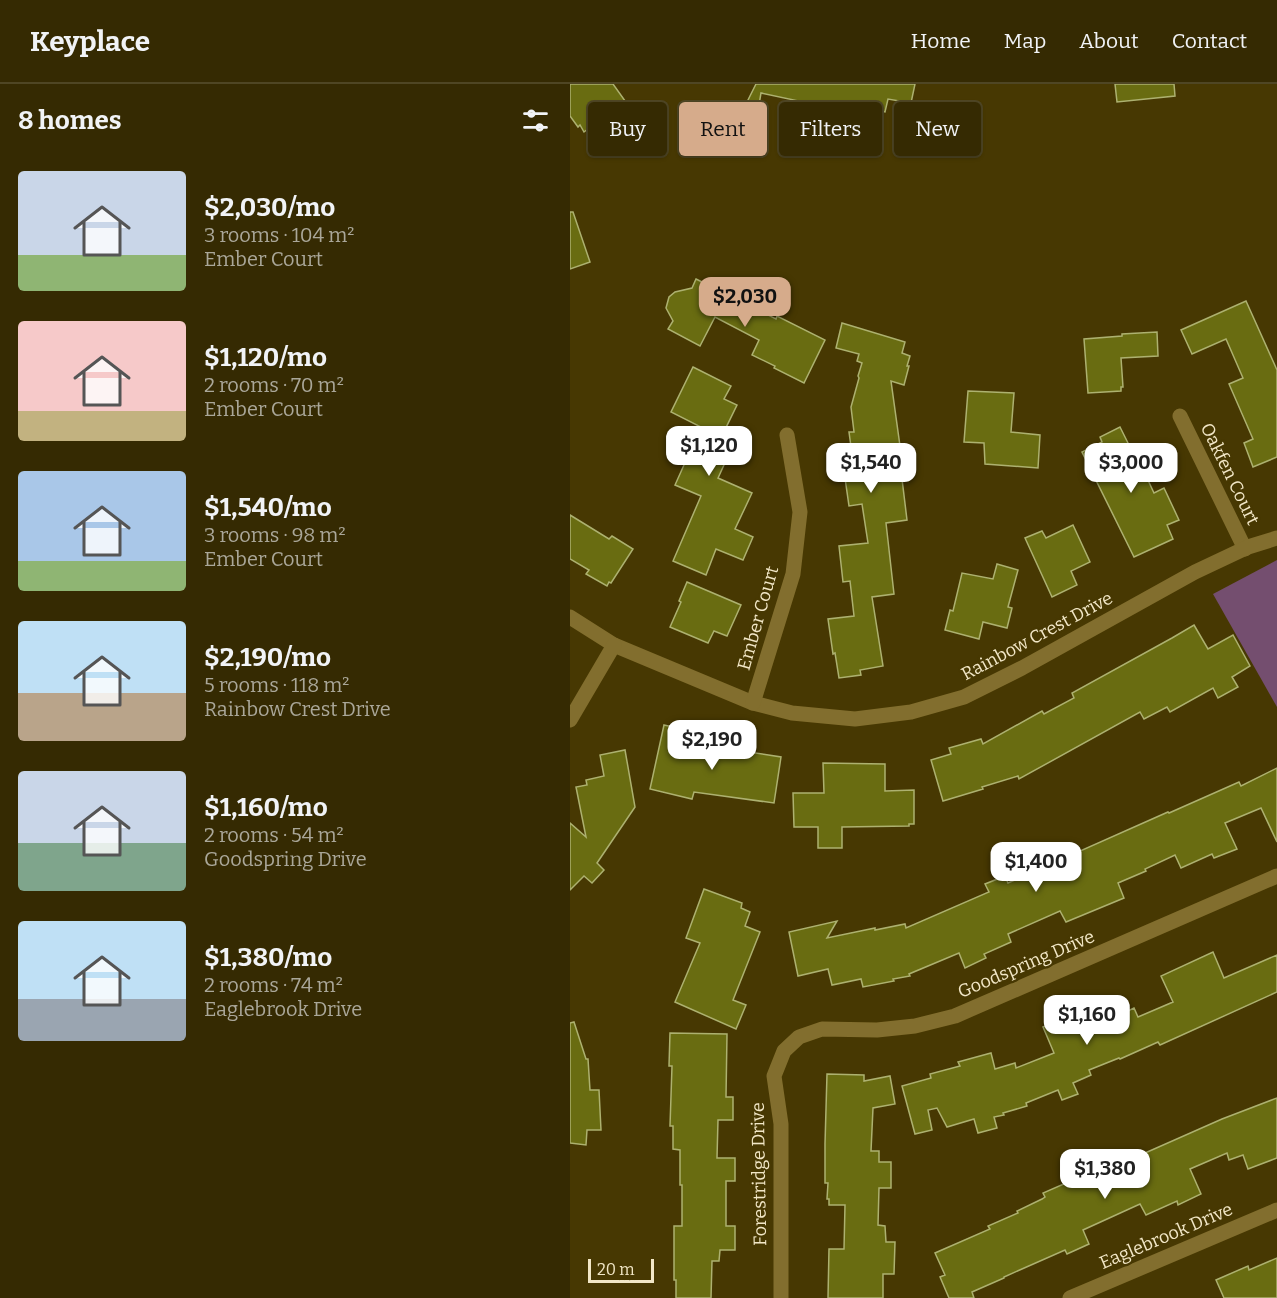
<!DOCTYPE html>
<meta charset="utf-8">
<style>
body{margin:0;font-family:Bitter,serif;background:#3d320c;color:#f1f3f6;height:100vh;display:flex;flex-direction:column;font-size:22px;white-space:nowrap}
*{box-sizing:border-box;margin:0}
p{font-size:20px;color:#aaa799}
.icon{flex:none;width:33px;height:33px;fill:none;stroke:currentColor;stroke-width:2;stroke-linecap:round;stroke-linejoin:round}
.map{position:relative;flex:1;overflow:hidden}
.sheet{display:flex;flex-direction:column;background:#352a02;width:570px}
.sheet>*{flex:none}
.top-card{position:absolute;left:18px;top:18px;width:570px;height:54px;display:flex;gap:12px}
.scale{position:absolute;left:18px;bottom:15px;width:66px;box-sizing:border-box;padding-left:6px;border:3px solid #f2e7c7;border-top:0;font-size:16px;line-height:21px;white-space:nowrap;color:#f2e7c7;-webkit-text-stroke:4px #473802;paint-order:stroke}
.price{position:absolute;translate:-50% -51px;padding:0 14px;border-radius:12px;background:#fff;color:#222;font-size:20px;line-height:39px;filter:drop-shadow(0 2px 3px #0008)}
.price::after{content:'';position:absolute;left:50%;top:36px;width:18px;height:14px;margin-left:-9px;background:inherit;clip-path:polygon(0 0,100% 0,50% 100%)}
.price.current{background:#d6ab8b;color:#111}
ul{padding:0;list-style:none}
li{display:flex;align-items:center;gap:18px;height:150px;padding:0 18px}
li span{display:grid;place-items:center;flex:none;width:168px;height:120px;border-radius:6px;color:#555}
li>.icon{margin-inline-start:auto}
span .icon{width:72px;height:72px;fill:#fffc;stroke-width:1}
li b{font-size:26px}
h2{display:flex;justify-content:space-between;align-items:center;height:72px;padding:0 18px;font-size:26px}
.chip{padding:0 21px;border-radius:6px;background:#352a02;box-shadow:0 2px 4px #0004,0 0 0 2px #4f4624;font-size:21px;line-height:54px}
.chip.current{background:#d6ab8b;color:#111}
header{display:flex;align-items:center;gap:36px;box-sizing:border-box;height:84px;padding:0 30px;background:#352a02;border-bottom:2px solid #4f4624}
header strong{font-size:28px}
nav{display:flex;gap:33px;margin-inline-start:auto;font-size:21px}
main{display:flex;flex:1;min-height:0}
.map>svg:first-child{display:block}
</style>
<header>
<strong>Keyplace</strong>
<nav><a>Home</a><a>Map</a><a>About</a><a>Contact</a></nav>
</header>
<main>
<section class="sheet">
<h2>8 homes<svg class="icon" aria-label="filters" viewBox="0 0 24 24"><path d="M4 7h16M4 17h16"/><circle cx="9" cy="7" r="2"/><circle cx="15" cy="17" r="2"/></svg></h2>
<ul>
<li><span style="background:linear-gradient(#c9d6e8 70%,#8fb573 0)"><svg class="icon" aria-label="home" viewBox="0 0 24 24"><path d="M3 11l9-7 9 7M6 9v11h12V9"/></svg></span><div><b>$2,030/mo</b><p>3 rooms · 104 m²</p><p>Ember Court</p></div></li>
<li><span style="background:linear-gradient(#f6c9c9 75%,#c2b280 0)"><svg class="icon" aria-label="home" viewBox="0 0 24 24"><path d="M3 11l9-7 9 7M6 9v11h12V9"/></svg></span><div><b>$1,120/mo</b><p>2 rooms · 70 m²</p><p>Ember Court</p></div></li>
<li><span style="background:linear-gradient(#a9c7e8 75%,#8fb573 0)"><svg class="icon" aria-label="home" viewBox="0 0 24 24"><path d="M3 11l9-7 9 7M6 9v11h12V9"/></svg></span><div><b>$1,540/mo</b><p>3 rooms · 98 m²</p><p>Ember Court</p></div></li>
<li><span style="background:linear-gradient(#bfe0f5 60%,#b9a48a 0)"><svg class="icon" aria-label="home" viewBox="0 0 24 24"><path d="M3 11l9-7 9 7M6 9v11h12V9"/></svg></span><div><b>$2,190/mo</b><p>5 rooms · 118 m²</p><p>Rainbow Crest Drive</p></div></li>
<li><span style="background:linear-gradient(#c9d6e8 60%,#7fa58c 0)"><svg class="icon" aria-label="home" viewBox="0 0 24 24"><path d="M3 11l9-7 9 7M6 9v11h12V9"/></svg></span><div><b>$1,160/mo</b><p>2 rooms · 54 m²</p><p>Goodspring Drive</p></div></li>
<li><span style="background:linear-gradient(#bfe0f5 65%,#9aa5b1 0)"><svg class="icon" aria-label="home" viewBox="0 0 24 24"><path d="M3 11l9-7 9 7M6 9v11h12V9"/></svg></span><div><b>$1,380/mo</b><p>2 rooms · 74 m²</p><p>Eaglebrook Drive</p></div></li>
</ul>
</section>
<div class="map">
<svg width="707" height="1214" viewBox="0 0 707 1214">
<rect width="100%" height="100%" fill="#473802"/>
<path fill="#744e6f" d="M707,476V623L643,510Z"/>
<g fill="#696c11" stroke="#adb170" stroke-width="1.5">
<path d="M0,0H43L58,21L43,32L40,28L14,48L10,41L8,43L0,32Z"/>
<path d="M186,0H345L341,19L318,15L315,28L287,23L286,25L255,20L248,54L231,51L238,19L191,9L184,50L172,47L168,41L170,32Z"/>
<path d="M545,0H604L605,12L547,18Z"/>
<path d="M0,128H3L20,178L0,185Z"/>
<path d="M126,195L206,235L207,232L255,256L234,299L204,284L205,282L182,271L189,256L145,233L130,262L98,245L103,237L96,224L99,213L105,208L122,204Z"/>
<path d="M676,217L707,286V373L683,383L674,359L683,355L659,300L673,294L656,255L622,270L611,246Z"/>
<path d="M272,239L335,258L332,269L340,272L337,282H339L334,301L321,297L330,362H328L337,436L316,439L324,510L302,513L313,582L290,586L291,591L269,594L265,569L263,570L258,535L284,532L280,497L273,498L269,462L298,459L292,420L279,422L275,394L285,392L279,348H284L281,323L289,294L288,292L292,279L287,277L289,270L266,264Z"/>
<path d="M587,248L588,272L551,274L553,303H551V307L518,309L514,255L552,252V250Z"/>
<path d="M123,283L161,302L154,315L167,321L148,360L158,365L157,369L159,370L148,394L182,409L165,445L183,453L173,476L146,465L136,491L103,477L131,412L105,401L131,343L101,328Z"/>
<path d="M398,307L444,309L441,348L470,351L468,384L415,380L414,359L394,358Z"/>
<path d="M550,343L561,365L563,364L584,409L594,404L609,436L597,441L603,455L564,473L512,368L532,358L530,353Z"/>
<path d="M0,431L39,455L42,452L63,465L41,499L39,498L37,502L16,490L19,486L0,475Z"/>
<path d="M503,441L520,478L501,487L507,501L482,513L455,454L472,447L476,454Z"/>
<path d="M427,480L448,486L438,523L442,524L437,544L413,538L409,555L375,546L380,526L383,527L392,489L423,495Z"/>
<path d="M117,498L171,521L157,552L144,547L138,559L100,543L111,518L109,517Z"/>
<path d="M624,541L638,565L663,551L680,582L662,593L668,603L648,614L643,604L600,628L597,623L574,635L570,628L449,695L448,692L412,703L413,705L373,717L361,676L381,670L379,664L411,655L413,660L472,627L474,630L504,614L502,609L602,554Z"/>
<path d="M94,641L121,647L118,662L154,669L178,673L179,668L211,673L204,719L124,708L122,715L80,705Z"/>
<path d="M55,666L65,723L27,779L34,786L22,799L14,792L0,806V739L16,753L6,703L17,701L16,696L34,692L30,671Z"/>
<path d="M253,679L315,680V707L344,706V740H339V742L272,743V764H248V743H224L223,709H254Z"/>
<path d="M707,684V758L691,724L655,739L667,765L644,774L642,770L611,784L605,771L575,785L576,787L548,799L554,814L496,838L490,827L438,850L441,858L414,870L416,874L395,884L389,869L339,890L340,892L323,895L324,897L293,903L291,895L262,901L258,885L228,892L219,848L267,837L257,854L305,844V846L335,840L336,844L419,808L415,800L435,792L438,799L598,728L599,729L669,698L671,702Z"/>
<path d="M134,805L172,819L171,824L180,828L175,842L190,848L163,916L176,921L166,945L105,918L130,859L116,854Z"/>
<path d="M643,868L654,894L707,871V908L590,961L588,958L550,975L549,974L519,986L521,991L503,999L508,1010L492,1016L488,1006L456,1019L457,1022L433,1029L434,1031L424,1033L427,1044L408,1049L404,1035L377,1043L367,1024L358,1026L362,1046L345,1050L332,1002L361,994L360,990L390,982L388,978L421,969L425,985L445,979L446,984L484,969L473,943L497,933L498,937L536,920L543,934L564,924L568,933L603,918L591,892Z"/>
<path d="M4,938L16,975H18L20,1006H29L31,1046H17L16,1061L0,1059V939Z"/>
<path d="M100,949L157,950L156,1013H163V1036H148L147,1074H165V1097H156V1142H165V1166H150L149,1177H142L141,1214H106V1196H104V1142H112V1101H110V1066L103,1065V1042H100L102,982H99Z"/>
<path d="M257,990L294,991V997L320,992L325,1020L303,1024L301,1067H309V1078H321V1104H309L308,1141L315,1142L316,1158H325L324,1190H313V1214H258L259,1165H274L275,1121H259V1115H257L258,1099H255V1060Z"/>
<path d="M707,1014V1074L678,1085L673,1071L659,1076L657,1069L620,1085L631,1110L608,1121L607,1117L576,1131L570,1120L513,1146L519,1160L497,1170L495,1166L434,1193V1194L402,1208L404,1214H379L370,1193L375,1191L365,1169L420,1145L418,1142L448,1129L447,1127L472,1115L475,1113L473,1109L512,1092L514,1096L652,1035Z"/>
<path d="M707,1174V1214H654L646,1196L678,1182L679,1186Z"/>
</g>
<g fill="none" stroke-linecap="round" stroke-linejoin="round">
<g stroke="#826e2e" stroke-width="15">
<path d="M610,332L675,465"/>
<path d="M0,533L44,561L183,619L222,629L285,635L341,628L394,613L452,584L625,488L678,463L707,454"/>
<path d="M183,619L223,490L230,428L217,351"/>
<path d="M0,636L44,561"/>
<path d="M211,1214V1040L204,992L214,967L229,953L252,945L307,946L345,942L385,932L707,792"/>
<path d="M500,1214L707,1126"/>
</g>
</g>
<g text-anchor="middle" stroke-width="4.5" stroke-linejoin="round" paint-order="stroke">
<g font-size="18" fill="#f2e7c7" stroke="#473802">
<text transform="translate(660 390) rotate(64)" y="6">Oakfen Court</text>
<text transform="translate(188 534) rotate(-74)" y="6">Ember Court</text>
<text transform="translate(467 552) rotate(-28)" y="6">Rainbow Crest Drive</text>
<text transform="translate(456 880) rotate(-23)" y="6">Goodspring Drive</text>
<text transform="translate(189 1090) rotate(-91)" y="6">Forestridge Drive</text>
<text transform="translate(596 1152) rotate(-23)" y="6">Eaglebrook Drive</text>
</g>
</g>
</svg>
<div class="scale">20 m</div>
<b class="price current" style="left:175px;top:244px">$2,030</b>
<b class="price" style="left:139px;top:393px">$1,120</b>
<b class="price" style="left:301px;top:410px">$1,540</b>
<b class="price" style="left:561px;top:410px">$3,000</b>
<b class="price" style="left:142px;top:687px">$2,190</b>
<b class="price" style="left:466px;top:809px">$1,400</b>
<b class="price" style="left:517px;top:962px">$1,160</b>
<b class="price" style="left:535px;top:1116px">$1,380</b>
<div class="top-card">
<a class="chip">Buy</a>
<a class="chip current">Rent</a>
<a class="chip">Filters</a>
<a class="chip">New</a>
</div>
</div>
</main>
